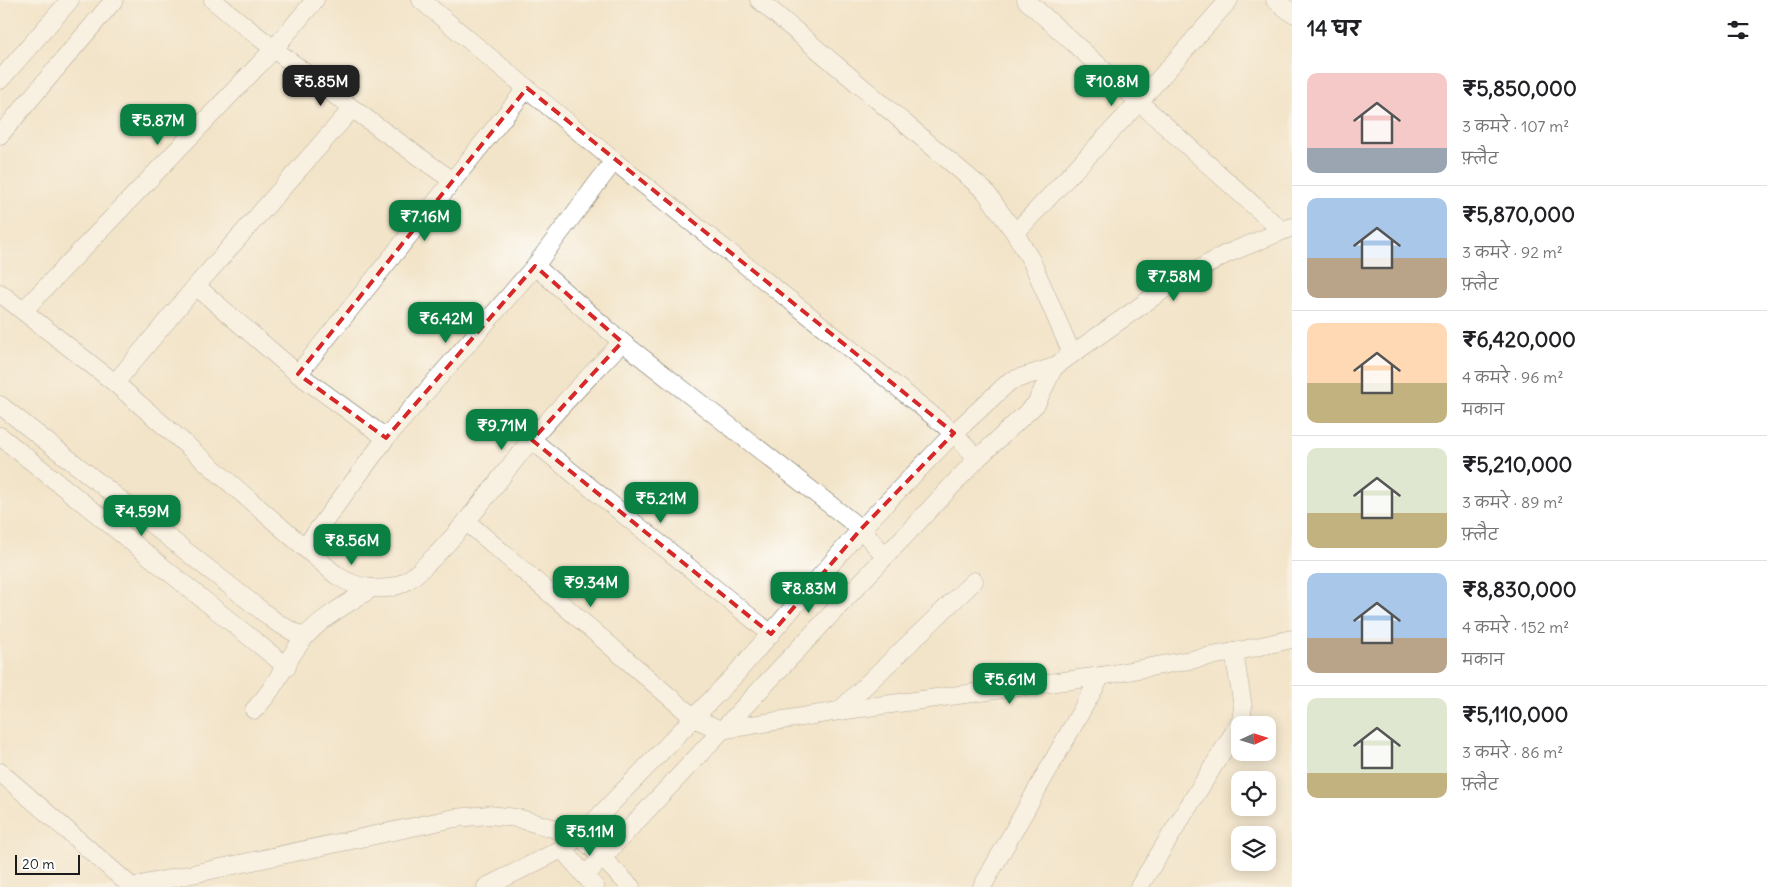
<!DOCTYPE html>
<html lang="hi">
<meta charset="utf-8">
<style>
body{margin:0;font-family:Delius,"Playpen Sans Deva",sans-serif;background:#f2f2f2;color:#202124;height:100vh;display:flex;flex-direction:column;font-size:19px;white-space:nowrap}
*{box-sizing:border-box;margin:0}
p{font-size:16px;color:#757577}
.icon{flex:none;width:28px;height:28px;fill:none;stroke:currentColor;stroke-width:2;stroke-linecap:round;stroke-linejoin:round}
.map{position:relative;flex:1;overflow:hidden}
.panel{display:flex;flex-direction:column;background:#fff;width:475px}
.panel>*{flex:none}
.needle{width:32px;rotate:86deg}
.controls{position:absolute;left:1231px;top:716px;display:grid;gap:10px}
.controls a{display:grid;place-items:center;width:45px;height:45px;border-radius:10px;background:#fff;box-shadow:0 2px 12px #0003;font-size:25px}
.scale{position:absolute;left:15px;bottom:12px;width:65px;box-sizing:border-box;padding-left:5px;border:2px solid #1c1c1c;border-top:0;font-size:14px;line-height:18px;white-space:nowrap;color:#1c1c1c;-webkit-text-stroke:4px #fff;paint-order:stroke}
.price{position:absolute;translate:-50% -42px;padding:0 11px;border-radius:10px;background:#0b8043;color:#fff;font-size:16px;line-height:32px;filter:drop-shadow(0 1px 2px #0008)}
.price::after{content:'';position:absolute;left:50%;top:30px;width:15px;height:11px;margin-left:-8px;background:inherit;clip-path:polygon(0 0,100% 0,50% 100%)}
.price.current{background:#222;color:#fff}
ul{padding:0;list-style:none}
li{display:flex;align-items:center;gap:15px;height:125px;padding:0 15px}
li+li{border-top:1px solid #e0e0e0}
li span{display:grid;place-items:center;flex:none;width:140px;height:100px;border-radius:10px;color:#555}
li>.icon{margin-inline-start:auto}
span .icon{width:60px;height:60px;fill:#fffc;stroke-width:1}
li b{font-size:21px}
h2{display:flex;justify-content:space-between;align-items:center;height:60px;padding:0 15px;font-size:21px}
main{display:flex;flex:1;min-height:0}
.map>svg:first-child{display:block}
</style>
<main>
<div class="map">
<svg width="1292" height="887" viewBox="0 0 1292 887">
<rect width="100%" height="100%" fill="#fff"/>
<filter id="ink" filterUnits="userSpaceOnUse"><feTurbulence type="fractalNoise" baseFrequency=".02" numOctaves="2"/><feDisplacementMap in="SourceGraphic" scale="10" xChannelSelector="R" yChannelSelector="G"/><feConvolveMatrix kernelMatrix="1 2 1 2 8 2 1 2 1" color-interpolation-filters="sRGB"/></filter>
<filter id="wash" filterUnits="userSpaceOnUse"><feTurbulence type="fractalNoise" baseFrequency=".0096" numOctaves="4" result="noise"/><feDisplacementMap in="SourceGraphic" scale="20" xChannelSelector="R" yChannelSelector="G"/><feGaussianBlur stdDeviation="1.12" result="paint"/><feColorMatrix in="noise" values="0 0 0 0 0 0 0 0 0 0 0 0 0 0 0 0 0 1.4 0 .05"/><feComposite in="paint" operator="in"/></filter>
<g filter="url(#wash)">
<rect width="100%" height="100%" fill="#f2e4c8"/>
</g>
<g filter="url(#ink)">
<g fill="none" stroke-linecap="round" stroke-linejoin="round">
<g stroke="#676258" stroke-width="19">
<g id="minor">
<path d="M213,0C291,65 371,123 453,181"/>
<path d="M421,0L614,161L806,313L954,433L977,459"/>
<path d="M759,0L985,191L1015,233L1032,262L1072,354"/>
<path d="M1026,0L1281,230"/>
<path d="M1275,0L1292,13"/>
<path d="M0,80L70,0"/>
<path d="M0,135L114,0"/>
<path d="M1015,233L1138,103L1229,0"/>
<path d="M535,266L622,342L861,529L885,556"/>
<path d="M196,286L298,374L386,438"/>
<path d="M0,293L115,383L336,575C355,588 384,594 405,582C417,575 426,564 436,555C472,519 499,478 531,440C560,406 592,374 622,342"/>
<path d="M23,311L273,50L315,0"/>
<path d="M298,374L527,88"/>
<path d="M115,383L196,286L351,110"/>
<path d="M0,405L276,622L304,638"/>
<path d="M0,436L287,667"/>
<path d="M532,440L771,634"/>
<path d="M467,522L694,718L720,730L839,711L1101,676L1234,652L1292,639"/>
<path d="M305,547L386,438L535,266L614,161"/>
<path d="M254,710C277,687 285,661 304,638C322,617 349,603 372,588"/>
<path d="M839,711L974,581"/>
<path d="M0,772L132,887"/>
<path d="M562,849L595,887"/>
<path d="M585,876L977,459L1036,404L1054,367"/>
<path d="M131,887L455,818L489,815L517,818L580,836L631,887"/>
<path d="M486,887L562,849L580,836L734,676L861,529L954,433L1010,381L1054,367L1166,288L1224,255L1292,227"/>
<path d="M982,887L1101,676"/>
<path d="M1139,887L1241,721L1243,707L1234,652"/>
</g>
</g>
<use href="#minor" stroke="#fff" stroke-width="18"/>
</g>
</g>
<path d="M0 0H1292V887H0ZM527,88L954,433L861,529L771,634L532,440L622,342L535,266L386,438L298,374Z" fill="#f2e4c8" fill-opacity=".55" fill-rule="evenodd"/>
<path fill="none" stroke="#d62828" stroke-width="4" stroke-dasharray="10 6" stroke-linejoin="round" d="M527,88L954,433L861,529L771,634L532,440L622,342L535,266L386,438L298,374Z"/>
</svg>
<div class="controls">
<a><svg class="needle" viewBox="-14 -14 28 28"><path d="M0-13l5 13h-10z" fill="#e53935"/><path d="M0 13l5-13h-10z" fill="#757577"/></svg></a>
<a><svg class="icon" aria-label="locate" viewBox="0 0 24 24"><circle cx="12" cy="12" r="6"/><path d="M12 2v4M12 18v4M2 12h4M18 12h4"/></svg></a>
<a><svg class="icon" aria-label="layers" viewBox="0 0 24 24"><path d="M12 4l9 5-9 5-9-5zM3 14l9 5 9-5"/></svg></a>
</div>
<div class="scale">20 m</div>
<b class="price current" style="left:321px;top:107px">₹5.85M</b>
<b class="price" style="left:1112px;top:107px">₹10.8M</b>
<b class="price" style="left:158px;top:146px">₹5.87M</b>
<b class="price" style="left:425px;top:242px">₹7.16M</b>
<b class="price" style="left:1174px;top:302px">₹7.58M</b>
<b class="price" style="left:446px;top:344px">₹6.42M</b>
<b class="price" style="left:502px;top:451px">₹9.71M</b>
<b class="price" style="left:661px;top:524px">₹5.21M</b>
<b class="price" style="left:142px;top:537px">₹4.59M</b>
<b class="price" style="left:352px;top:566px">₹8.56M</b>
<b class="price" style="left:591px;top:608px">₹9.34M</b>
<b class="price" style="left:809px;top:614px">₹8.83M</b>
<b class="price" style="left:1010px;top:705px">₹5.61M</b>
<b class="price" style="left:590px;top:857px">₹5.11M</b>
</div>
<section class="panel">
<h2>14 घर<svg class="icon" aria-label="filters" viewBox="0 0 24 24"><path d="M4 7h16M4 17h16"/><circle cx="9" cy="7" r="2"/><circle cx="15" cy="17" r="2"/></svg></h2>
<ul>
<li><span style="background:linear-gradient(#f6c9c9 75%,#9aa5b1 0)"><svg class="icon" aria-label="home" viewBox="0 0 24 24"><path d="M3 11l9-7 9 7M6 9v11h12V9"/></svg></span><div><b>₹5,850,000</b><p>3 कमरे · 107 m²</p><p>फ़्लैट</p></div></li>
<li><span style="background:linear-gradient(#a9c7e8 60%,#b9a48a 0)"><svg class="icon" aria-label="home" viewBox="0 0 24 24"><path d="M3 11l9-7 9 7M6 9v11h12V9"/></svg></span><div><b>₹5,870,000</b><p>3 कमरे · 92 m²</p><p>फ़्लैट</p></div></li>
<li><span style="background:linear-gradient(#ffd9b3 60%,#c2b280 0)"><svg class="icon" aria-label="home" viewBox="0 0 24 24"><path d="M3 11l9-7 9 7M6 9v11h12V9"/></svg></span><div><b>₹6,420,000</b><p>4 कमरे · 96 m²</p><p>मकान</p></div></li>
<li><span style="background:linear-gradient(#dfe7d0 65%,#c2b280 0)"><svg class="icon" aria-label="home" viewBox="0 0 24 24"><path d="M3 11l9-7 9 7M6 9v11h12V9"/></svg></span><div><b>₹5,210,000</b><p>3 कमरे · 89 m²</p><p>फ़्लैट</p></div></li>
<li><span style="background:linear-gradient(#a9c7e8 65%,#b9a48a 0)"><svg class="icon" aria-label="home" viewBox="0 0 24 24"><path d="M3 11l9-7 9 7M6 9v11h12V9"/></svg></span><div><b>₹8,830,000</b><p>4 कमरे · 152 m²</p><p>मकान</p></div></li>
<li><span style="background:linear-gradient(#dfe7d0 75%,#c2b280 0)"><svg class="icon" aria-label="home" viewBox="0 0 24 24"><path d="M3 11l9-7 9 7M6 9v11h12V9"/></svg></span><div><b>₹5,110,000</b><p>3 कमरे · 86 m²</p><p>फ़्लैट</p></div></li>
</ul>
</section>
</main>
